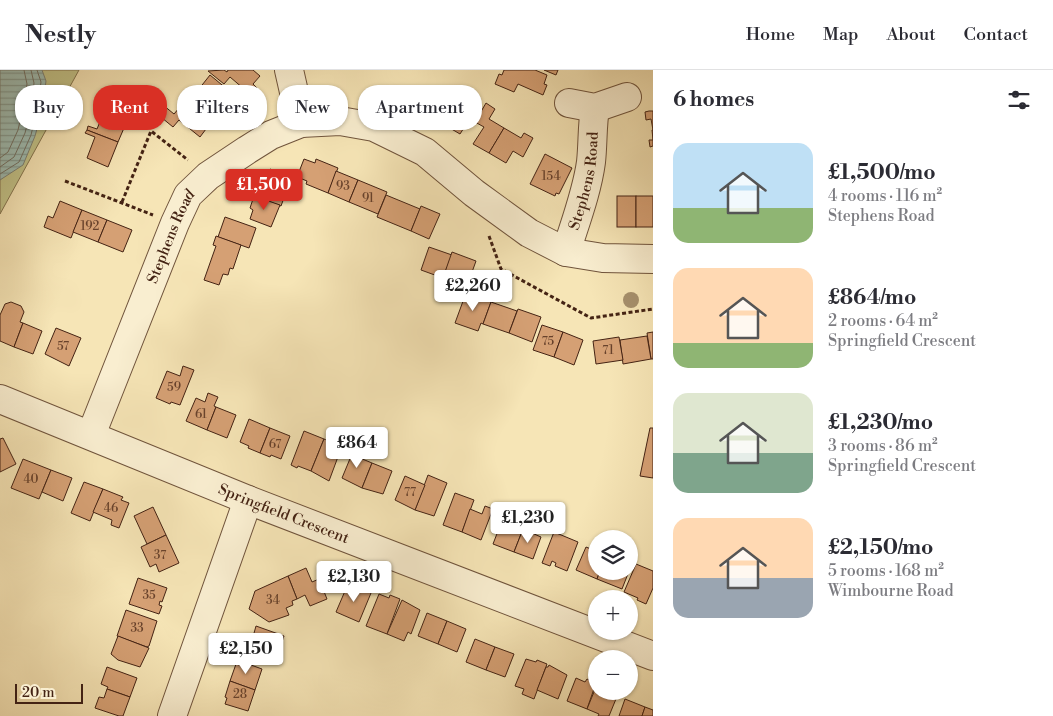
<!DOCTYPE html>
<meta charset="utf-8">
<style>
body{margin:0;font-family:"Libre Bodoni",serif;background:#f7f7f7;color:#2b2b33;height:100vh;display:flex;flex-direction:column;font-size:19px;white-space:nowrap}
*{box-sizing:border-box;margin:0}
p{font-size:16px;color:#7c7c81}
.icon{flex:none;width:28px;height:28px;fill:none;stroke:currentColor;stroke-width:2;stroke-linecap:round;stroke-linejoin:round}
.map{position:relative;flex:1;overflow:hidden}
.drawer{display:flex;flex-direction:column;background:#fff;width:400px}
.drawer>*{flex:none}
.top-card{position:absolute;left:15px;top:15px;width:475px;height:45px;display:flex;gap:10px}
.tools{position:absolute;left:588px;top:460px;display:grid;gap:10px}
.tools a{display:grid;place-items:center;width:50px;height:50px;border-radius:50%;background:#fff;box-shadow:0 1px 4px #0004;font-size:25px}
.scale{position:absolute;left:15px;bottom:12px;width:68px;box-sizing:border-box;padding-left:5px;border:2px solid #442314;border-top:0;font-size:14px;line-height:18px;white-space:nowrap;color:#442314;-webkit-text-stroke:4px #f9eed0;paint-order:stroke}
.price{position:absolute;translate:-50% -42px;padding:0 11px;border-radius:5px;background:#fff;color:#222;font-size:16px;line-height:32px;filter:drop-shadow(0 1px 2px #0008)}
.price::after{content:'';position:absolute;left:50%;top:30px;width:15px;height:11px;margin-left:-8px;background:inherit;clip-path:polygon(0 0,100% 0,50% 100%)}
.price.on{background:#d93025;color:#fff}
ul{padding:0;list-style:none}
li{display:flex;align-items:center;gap:15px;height:125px;padding:0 20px}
li span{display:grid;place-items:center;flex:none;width:140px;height:100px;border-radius:15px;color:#555}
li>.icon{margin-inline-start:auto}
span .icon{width:60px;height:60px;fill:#fffc;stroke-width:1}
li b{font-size:21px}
h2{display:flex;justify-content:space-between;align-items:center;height:60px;padding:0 20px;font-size:21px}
.tag{padding:0 18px;border-radius:20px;background:#fff;box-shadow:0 1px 4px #0004;font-size:18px;line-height:45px}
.tag.on{background:#d93025;color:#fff}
header{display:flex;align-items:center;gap:30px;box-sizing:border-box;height:70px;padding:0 25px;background:#fff;border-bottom:1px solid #e1e1e2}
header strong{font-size:24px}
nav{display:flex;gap:28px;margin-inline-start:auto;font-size:18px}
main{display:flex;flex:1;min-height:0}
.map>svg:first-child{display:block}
</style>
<header>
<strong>Nestly</strong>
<nav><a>Home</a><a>Map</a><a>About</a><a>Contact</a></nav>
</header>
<main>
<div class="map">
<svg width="653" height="646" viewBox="0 0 653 646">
<defs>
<pattern id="water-rules" width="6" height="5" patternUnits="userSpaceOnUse" patternTransform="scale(1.25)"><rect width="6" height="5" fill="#9ebeb5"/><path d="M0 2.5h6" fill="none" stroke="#829a92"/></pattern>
</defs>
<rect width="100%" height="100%" fill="#f6e5b6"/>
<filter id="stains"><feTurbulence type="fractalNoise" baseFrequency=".004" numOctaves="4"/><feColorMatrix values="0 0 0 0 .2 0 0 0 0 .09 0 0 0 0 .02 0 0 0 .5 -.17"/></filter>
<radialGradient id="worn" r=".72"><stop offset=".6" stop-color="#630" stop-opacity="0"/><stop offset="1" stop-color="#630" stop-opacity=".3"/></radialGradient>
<path fill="#c2c389" stroke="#83734e" d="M0,0H79L0,144Z"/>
<path fill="url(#water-rules)" stroke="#7a8075" d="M0,0H42L46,11L42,41L35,66L23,95L0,110Z"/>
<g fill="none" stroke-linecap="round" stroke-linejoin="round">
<g stroke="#717064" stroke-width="1">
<path d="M0,88L8,82L18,60L23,38L27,14L24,0"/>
<path d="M0,97L14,87L25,63L31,39L34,13L31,0"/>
<path d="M0,104L19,92L31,65L37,40L41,12L37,0"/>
</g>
</g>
<g fill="#d5a074" stroke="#442314">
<path d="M224,0L227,2L228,0H253L260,6L253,14L257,18L251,25L230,7L224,14L208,1Z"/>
<path d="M504,0H535L547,5L544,14L547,15L543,25L518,14L514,22L495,14L499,4L502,5Z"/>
<path d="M544,0H558L556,5Z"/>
<path d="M210,5L233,24L213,48L191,29Z"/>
<path d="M444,20L458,28L443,54L428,45Z"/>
<path d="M458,28L476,39L460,64L443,54Z"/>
<path d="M186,30L209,50L203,57L206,59L200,67L179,50L173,57L156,43L163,35L174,44Z"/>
<path d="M486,33L495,39L489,49L504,58L489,83L473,74L484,57L475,52Z"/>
<path d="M649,41H653V60L651,49L646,50L645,42Z"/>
<path d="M104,42L127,51L118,72L87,60L88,56L97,59Z"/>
<path d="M504,58L521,68L524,63L533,68L523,87L513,81L506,93L489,83Z"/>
<path d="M87,60L118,72L108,97L87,88L95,67L85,63Z"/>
<path d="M652,60H653V76L650,77L649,70H653Z"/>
<path d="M545,84L572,98L559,124L556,123L555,126L530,114Z"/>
<path d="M304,89L315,93L316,89L338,98L328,123L306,114L307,111L297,107Z"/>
<path d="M270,99L289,106L287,113L289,114L281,136L257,127L265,105L267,106Z"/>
<path d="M336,101L358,110L349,132L328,123Z"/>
<path d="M358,110L387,122L378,144L349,132Z"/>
<path d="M386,125L420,139L411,161L377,147Z"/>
<path d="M254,126L280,135L271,157L250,149L253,140L250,138Z"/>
<rect x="617" y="126" width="19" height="31"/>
<rect x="636" y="126" width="17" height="31"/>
<path d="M60,131L82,140L71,168L44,157L48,146L53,148Z"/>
<path d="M421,136L440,144L429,169L411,161Z"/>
<path d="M82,140L107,150L98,172L73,162Z"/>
<path d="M225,147L256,158L249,178L218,167Z"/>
<path d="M107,150L132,160L123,182L98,172Z"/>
<path d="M216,166L241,175L233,199L230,198L228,205L223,204L219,215L204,210L216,176L213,175Z"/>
<path d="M429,177L452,185L443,208L421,200Z"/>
<path d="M452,182L476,191L467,216L456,212L450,227L438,222Z"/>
<path d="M466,223L491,232L483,254L481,253L478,261L455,253Z"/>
<path d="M11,232L21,236L24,242L20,252L23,253L14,277L0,271V245L5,234Z"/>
<path d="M491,232L517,241L509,263L483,254Z"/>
<path d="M518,239L541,247L532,272L509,263Z"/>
<path d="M23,253L42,261L33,284L14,277Z"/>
<path d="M542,255L563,262L554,287L533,280Z"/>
<path d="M56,258L81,268L69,296L45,284Z"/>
<path d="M563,262L583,270L574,295L554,287Z"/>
<path d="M653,262V289H651L647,263Z"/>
<path d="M647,266L651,289L623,294L620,270Z"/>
<path d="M619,267L623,290L596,294L593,271Z"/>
<path d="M183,296L194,300L180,335L171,332L170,334L156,328L167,301L180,306Z"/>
<path d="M208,323L218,327L214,336L216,337L207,360L186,351L196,328L205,332Z"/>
<path d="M216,337L236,345L227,368L207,360Z"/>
<path d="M249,349L270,358L260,383L248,378L249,376L240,372Z"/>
<path d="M270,358L290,366L281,389L271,385L270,387L260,383Z"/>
<path d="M650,358H653V408L640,406Z"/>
<path d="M304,361L324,369L311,401L298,396L297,398L291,395Z"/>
<path d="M3,368L16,394L0,402V369Z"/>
<path d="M324,369L342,376L329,411L311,401Z"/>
<path d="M354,379L363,382L360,388L372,393L362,418L342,408Z"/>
<path d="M23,389L51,400L39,429L11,418Z"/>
<path d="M372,393L392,401L383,424L362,418Z"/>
<path d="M51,400L72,408L63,431L42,422Z"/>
<path d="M428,405L447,413L434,446L415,440Z"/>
<path d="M405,406L425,415L415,440L395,430Z"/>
<path d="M84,412L103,419L90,451L71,443Z"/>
<path d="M103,419L123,427L121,430L129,433L119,458L111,455L112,450L93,442Z"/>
<path d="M455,423L474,430L462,462L443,455Z"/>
<path d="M485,436L493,439L481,470L462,462L470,439L482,444Z"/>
<path d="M153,437L166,465L147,474L134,446Z"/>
<path d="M503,448L508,450L507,453L523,459L514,482L493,474Z"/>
<path d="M523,459L541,467L533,489L514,482Z"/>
<path d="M554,462L578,472L567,501L555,496L556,493L552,491L550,496L542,493Z"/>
<path d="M166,465L179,493L159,502L156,494L150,497L141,477Z"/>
<path d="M586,477L596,481V501H600L597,509L576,500Z"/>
<path d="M636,494L653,501V518L646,534L637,530L638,528L624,522Z"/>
<path d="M629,495L631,496L622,519L597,509L600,501H629Z"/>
<path d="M306,498L312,512L319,509L327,529L310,536L305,525L297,529L288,506Z"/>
<path d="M288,506L297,529L292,531L293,535L286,538L289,545L269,552L249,539L255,521Z"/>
<path d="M138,508L167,518L162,532L160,531L159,535L162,536L159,544L129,534Z"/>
<path d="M348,514L371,523L359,552L336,542Z"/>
<path d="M379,524L389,528L390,525L400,529L387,564L366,556Z"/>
<path d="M402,530L420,540L411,564L408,562L404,571L387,564Z"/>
<path d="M126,540L157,551L149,576L147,577L117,566Z"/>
<path d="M427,543L447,551L438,574L418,566Z"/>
<path d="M447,551L466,559L457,582L438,574Z"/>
<path d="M256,556L284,566L276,590L249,581Z"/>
<path d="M118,566L149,578L140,597L118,590L111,584Z"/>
<path d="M475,569L495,577L486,600L466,592Z"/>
<path d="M495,577L514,584L505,607L486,600Z"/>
<path d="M526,589L536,592L537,590L547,594L534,629L522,624L524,619L515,616Z"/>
<path d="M240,591L262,599L255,620L230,611L236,594L239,595Z"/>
<path d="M549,595L567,605L558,629L537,620L546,597H548Z"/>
<path d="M107,597L137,608L130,627L107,619L108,617L101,614Z"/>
<path d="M576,608L585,612L587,609L596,613L587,639L567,631Z"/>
<path d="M230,611L255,620L248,641L225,634L227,628L225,627Z"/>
<path d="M596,617V621H611L618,624L609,646H598L599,644L587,639Z"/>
<path d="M107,619L130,627L123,646H119L95,638L99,627L104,628Z"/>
<path d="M625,629L645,637L642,646H619Z"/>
<path d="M645,637L653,640V646H642Z"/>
</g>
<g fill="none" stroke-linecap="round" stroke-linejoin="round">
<g stroke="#70543c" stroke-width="30">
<g id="minor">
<path d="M289,0L301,53"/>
<path d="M569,33L595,38L627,27"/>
<path id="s1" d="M566,182C575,153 587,122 591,92C593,74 592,56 595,38"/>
<path id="s2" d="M0,329L248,430L653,586"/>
<path id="s3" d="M91,365L175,153L188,125L208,106L247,80L271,65L301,53L340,51L374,57L425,82L474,123L529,163L566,182L603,188L653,189"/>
<path d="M172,646L248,430"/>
</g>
</g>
<g stroke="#442314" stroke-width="3" stroke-dasharray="4 2.5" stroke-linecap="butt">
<path d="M65,111L153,145"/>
<path d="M122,132L151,61L188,90"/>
<path d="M489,166L501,199L591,248L653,239"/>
</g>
<use href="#minor" stroke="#f9eed0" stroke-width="28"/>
</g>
<circle fill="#a6906d" cx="631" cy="230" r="8"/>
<g text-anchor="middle" stroke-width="4" stroke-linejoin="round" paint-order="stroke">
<g font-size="12" fill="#68422c">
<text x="551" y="110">154</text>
<text x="343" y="120">93</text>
<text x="368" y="132">91</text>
<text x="90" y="160">192</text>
<text x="548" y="275">75</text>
<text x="63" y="280">57</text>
<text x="608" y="284">71</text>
<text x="174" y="321">59</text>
<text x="201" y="348">61</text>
<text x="275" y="378">67</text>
<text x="31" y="413">40</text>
<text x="410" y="426">77</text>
<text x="111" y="442">46</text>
<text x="160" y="489">37</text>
<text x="149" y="529">35</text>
<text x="273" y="534">34</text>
<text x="137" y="562">33</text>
<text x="240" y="628">28</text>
</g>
<g font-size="15" fill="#442314" stroke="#f9eed0">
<text dy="5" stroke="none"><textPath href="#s1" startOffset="74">Stephens Road</textPath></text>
<text dy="5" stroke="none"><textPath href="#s3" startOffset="214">Stephens Road</textPath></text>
<text dy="5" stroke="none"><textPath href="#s2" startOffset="306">Springfield Crescent</textPath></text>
</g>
</g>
<rect width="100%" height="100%" filter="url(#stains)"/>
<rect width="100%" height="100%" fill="url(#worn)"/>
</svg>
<div class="tools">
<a><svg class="icon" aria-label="layers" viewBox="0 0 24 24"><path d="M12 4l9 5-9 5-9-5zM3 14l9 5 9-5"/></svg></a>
<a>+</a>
<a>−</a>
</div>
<div class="scale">20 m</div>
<b class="price on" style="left:264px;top:141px">£1,500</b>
<b class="price" style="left:473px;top:242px">£2,260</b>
<b class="price" style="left:357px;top:399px">£864</b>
<b class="price" style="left:528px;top:474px">£1,230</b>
<b class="price" style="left:354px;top:533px">£2,130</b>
<b class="price" style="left:246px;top:605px">£2,150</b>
<div class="top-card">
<a class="tag">Buy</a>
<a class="tag on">Rent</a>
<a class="tag">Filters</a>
<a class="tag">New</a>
<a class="tag">Apartment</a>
</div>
</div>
<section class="drawer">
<h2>6 homes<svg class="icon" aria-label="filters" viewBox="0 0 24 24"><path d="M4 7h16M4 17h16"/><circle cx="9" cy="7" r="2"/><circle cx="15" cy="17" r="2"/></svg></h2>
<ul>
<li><span style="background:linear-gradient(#bfe0f5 65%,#8fb573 0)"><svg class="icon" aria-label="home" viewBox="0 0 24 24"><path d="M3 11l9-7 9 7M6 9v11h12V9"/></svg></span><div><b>£1,500/mo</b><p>4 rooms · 116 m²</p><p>Stephens Road</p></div></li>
<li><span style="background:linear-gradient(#ffd9b3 75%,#8fb573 0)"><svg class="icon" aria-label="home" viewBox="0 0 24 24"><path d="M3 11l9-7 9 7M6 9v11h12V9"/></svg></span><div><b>£864/mo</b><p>2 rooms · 64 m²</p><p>Springfield Crescent</p></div></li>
<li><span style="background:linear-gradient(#dfe7d0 60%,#7fa58c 0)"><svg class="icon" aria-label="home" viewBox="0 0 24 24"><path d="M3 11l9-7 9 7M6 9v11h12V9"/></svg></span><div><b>£1,230/mo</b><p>3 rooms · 86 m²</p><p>Springfield Crescent</p></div></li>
<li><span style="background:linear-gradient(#ffd9b3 60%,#9aa5b1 0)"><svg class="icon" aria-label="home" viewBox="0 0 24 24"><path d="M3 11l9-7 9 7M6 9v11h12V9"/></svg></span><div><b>£2,150/mo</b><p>5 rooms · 168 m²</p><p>Wimbourne Road</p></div></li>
</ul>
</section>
</main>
